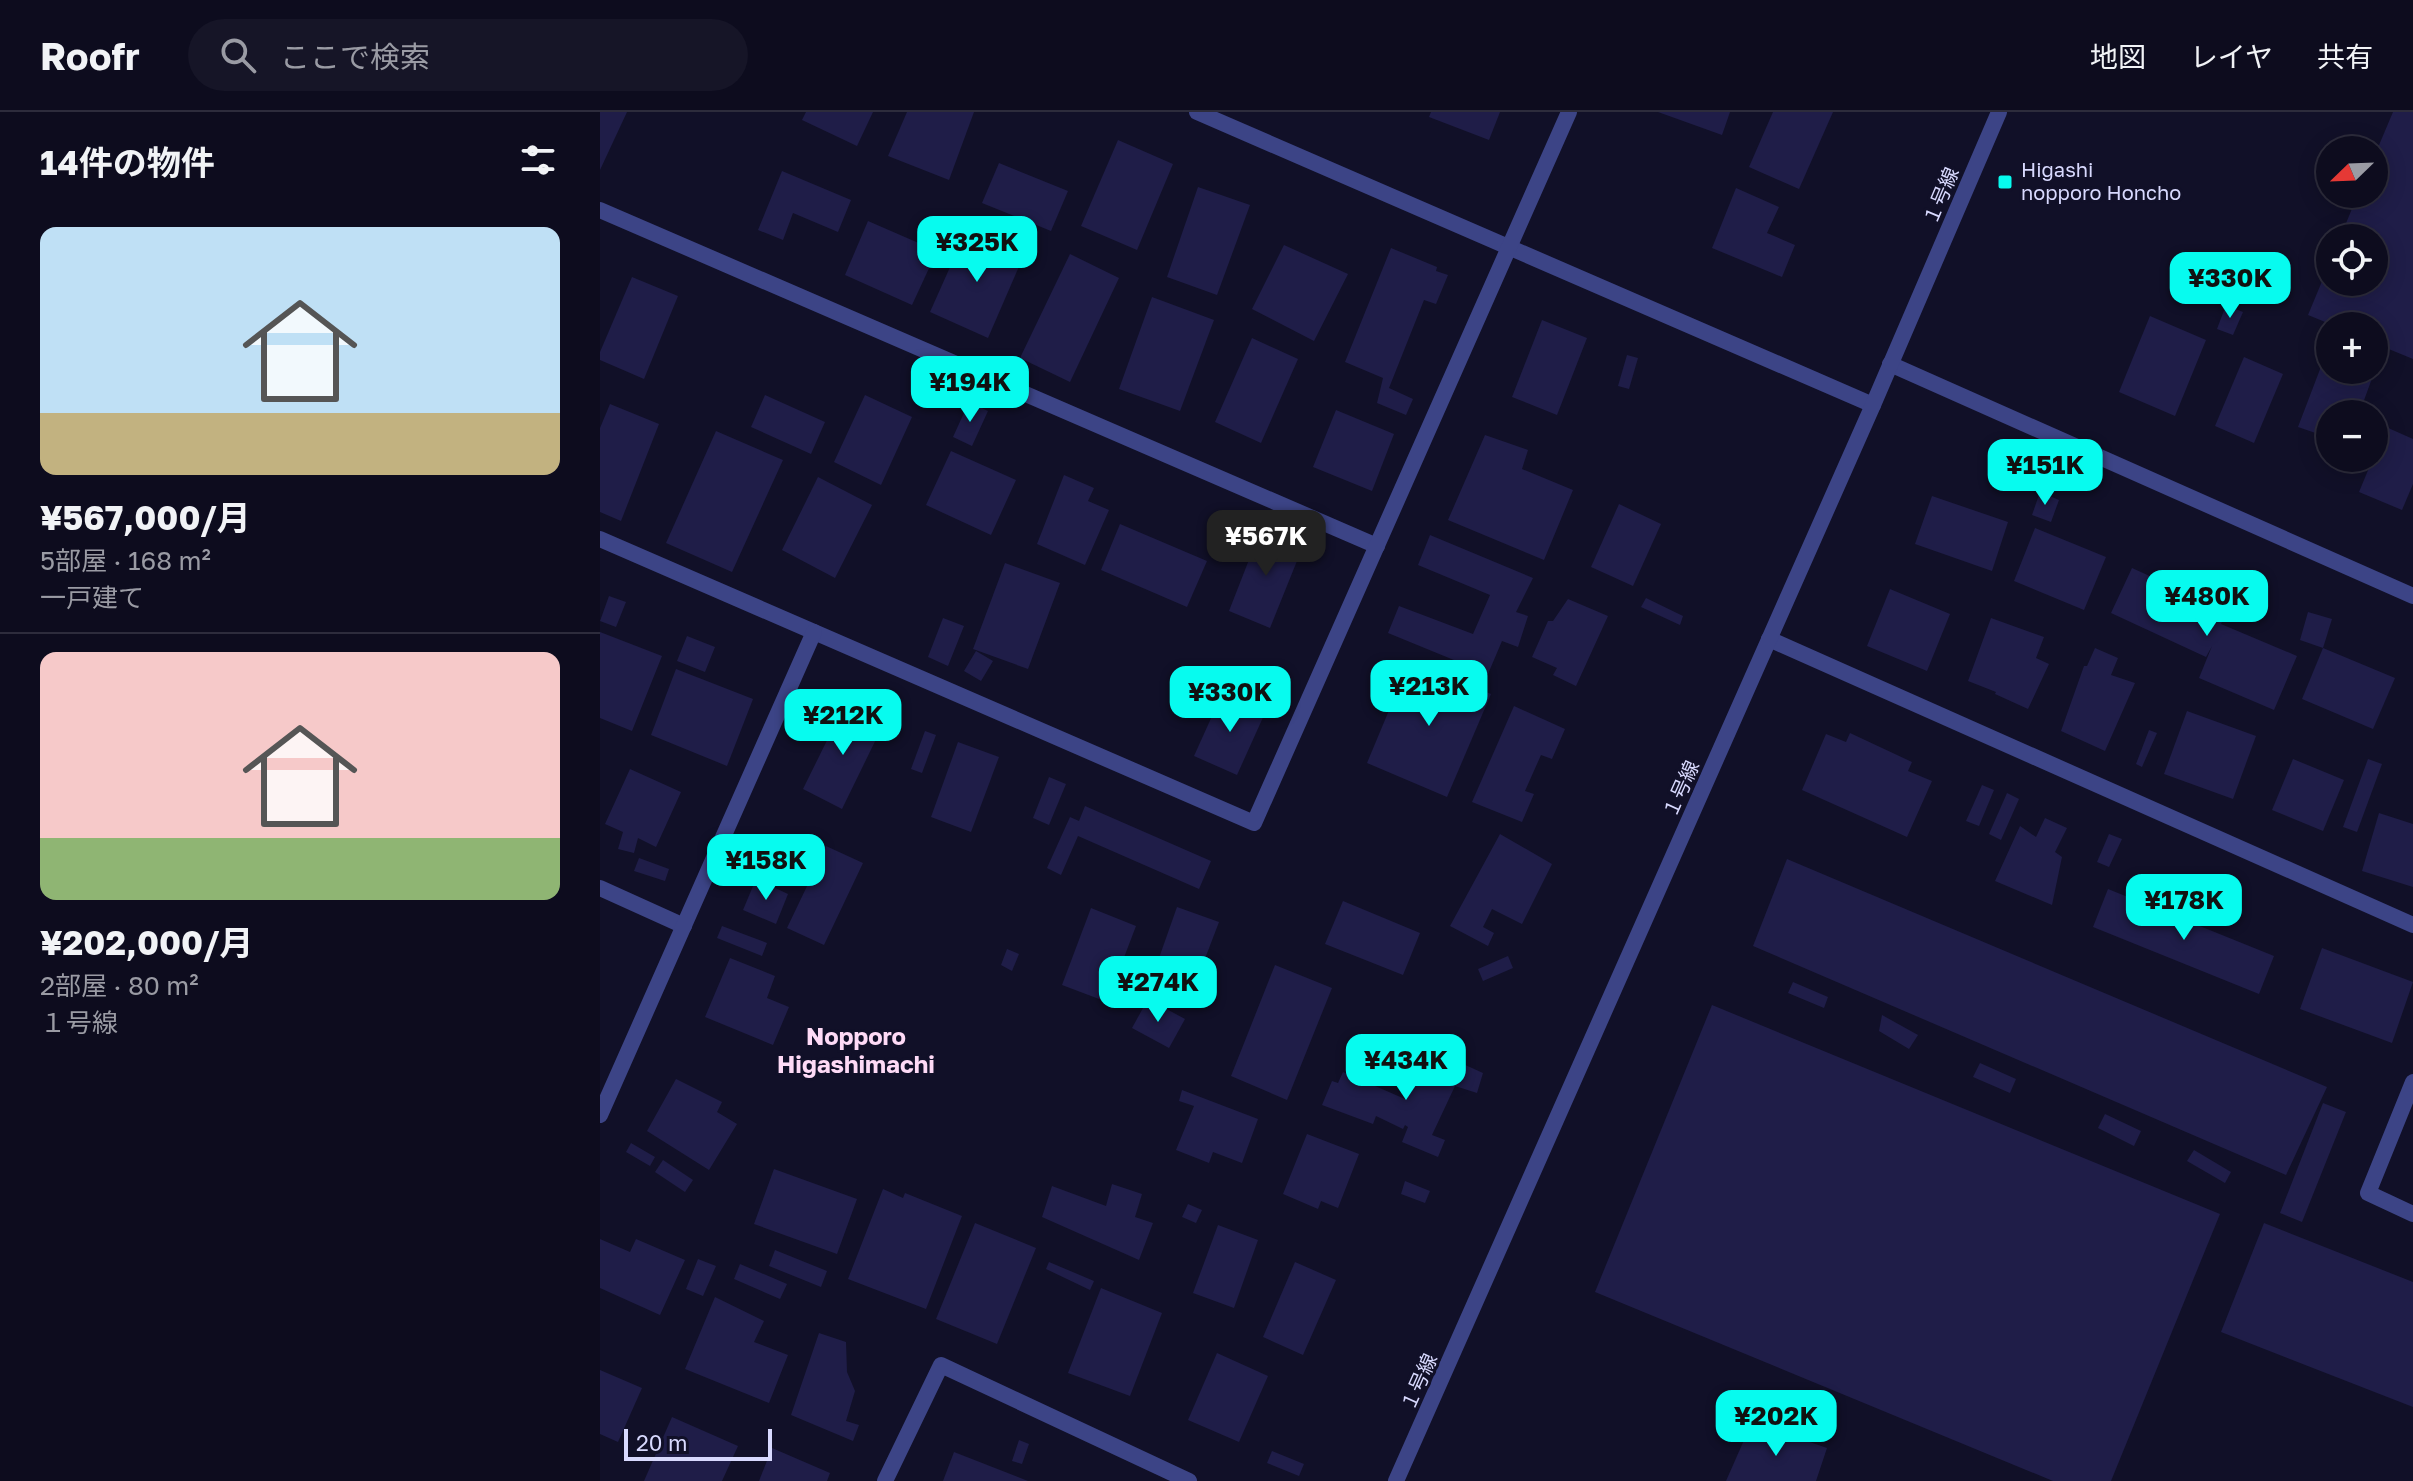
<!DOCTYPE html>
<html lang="ja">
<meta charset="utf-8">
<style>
body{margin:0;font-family:"Golos Text","Noto Sans JP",sans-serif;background:#161527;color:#f1f3f6;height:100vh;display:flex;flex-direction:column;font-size:30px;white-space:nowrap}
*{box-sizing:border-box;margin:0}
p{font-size:26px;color:#9a9ba4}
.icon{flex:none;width:44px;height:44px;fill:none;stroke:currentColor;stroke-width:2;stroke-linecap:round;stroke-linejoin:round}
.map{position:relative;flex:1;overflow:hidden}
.sheet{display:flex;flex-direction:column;background:#0d0c1e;width:600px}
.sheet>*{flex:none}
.needle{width:52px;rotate:247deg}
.buttons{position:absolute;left:1716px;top:24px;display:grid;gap:16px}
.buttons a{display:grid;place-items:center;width:72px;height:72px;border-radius:50%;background:#0d0c1e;box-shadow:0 4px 20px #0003,0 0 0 2px #2d2c3c;font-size:40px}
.scale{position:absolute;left:24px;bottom:20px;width:148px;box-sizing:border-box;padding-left:8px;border:4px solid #d8d9fe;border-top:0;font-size:22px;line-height:28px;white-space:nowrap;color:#d8d9fe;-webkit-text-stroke:6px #111028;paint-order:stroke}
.price{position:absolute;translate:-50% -68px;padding:0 18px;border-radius:16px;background:#07fbef;color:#111;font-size:26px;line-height:52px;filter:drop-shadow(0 2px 4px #0008)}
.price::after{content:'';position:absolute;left:50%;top:48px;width:24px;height:18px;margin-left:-12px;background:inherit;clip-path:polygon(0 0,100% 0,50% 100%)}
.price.current{background:#222;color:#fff}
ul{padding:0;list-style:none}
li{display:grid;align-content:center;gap:16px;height:424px;padding:0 40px}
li+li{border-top:2px solid #2d2c3c}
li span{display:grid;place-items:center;height:248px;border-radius:16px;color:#555}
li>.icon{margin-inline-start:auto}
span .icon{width:144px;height:144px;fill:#fffc;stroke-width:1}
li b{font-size:34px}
h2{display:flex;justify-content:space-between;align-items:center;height:96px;padding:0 40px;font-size:34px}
header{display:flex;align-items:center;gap:48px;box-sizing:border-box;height:112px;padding:0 40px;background:#0d0c1e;border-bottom:2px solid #2d2c3c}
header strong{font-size:38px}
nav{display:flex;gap:44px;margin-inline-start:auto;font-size:28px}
.search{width:560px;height:72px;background:#161527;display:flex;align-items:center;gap:20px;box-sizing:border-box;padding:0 28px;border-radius:44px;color:#9a9ba4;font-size:30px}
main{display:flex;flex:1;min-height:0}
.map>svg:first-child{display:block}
</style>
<header>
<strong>Roofr</strong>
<div class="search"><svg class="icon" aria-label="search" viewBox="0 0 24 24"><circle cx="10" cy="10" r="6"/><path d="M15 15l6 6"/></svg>ここで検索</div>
<nav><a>地図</a><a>レイヤ</a><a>共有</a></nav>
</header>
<main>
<section class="sheet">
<h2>14件の物件<svg class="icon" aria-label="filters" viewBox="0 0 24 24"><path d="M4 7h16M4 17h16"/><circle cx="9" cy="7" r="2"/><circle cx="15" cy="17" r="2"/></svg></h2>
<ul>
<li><span style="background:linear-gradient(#bfe0f5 75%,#c2b280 0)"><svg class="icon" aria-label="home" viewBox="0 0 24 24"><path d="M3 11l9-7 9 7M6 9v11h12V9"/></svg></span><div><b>¥567,000/月</b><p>5部屋 · 168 m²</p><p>一戸建て</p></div></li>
<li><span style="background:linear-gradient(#f6c9c9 75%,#8fb573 0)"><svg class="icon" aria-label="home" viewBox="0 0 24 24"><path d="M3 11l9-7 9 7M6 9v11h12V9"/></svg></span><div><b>¥202,000/月</b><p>2部屋 · 80 m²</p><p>１号線</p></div></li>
</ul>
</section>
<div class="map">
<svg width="1813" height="1369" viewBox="0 0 1813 1369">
<rect width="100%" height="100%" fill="#111028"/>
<g fill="#1f1d48">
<path d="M0,0H27L0,58Z"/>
<path d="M206,0H273L257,34L202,8Z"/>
<path d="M307,0H374L349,68L288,44Z"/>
<path d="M831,0H900L889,28L829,5Z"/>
<path d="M1058,0H1130L1122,23Z"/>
<path d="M1173,0H1233L1199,77L1149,55Z"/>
<path d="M1793,0H1813V247L1774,231V214H1735L1708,203L1730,150V170H1774V126H1740L1758,82H1774V45Z"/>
<path d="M518,28L573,52L537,138L481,114Z"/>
<path d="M399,51L468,79L451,119L382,91Z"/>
<path d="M182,59L251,88L238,120L193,101L183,128L158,118Z"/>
<path d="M598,75L650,93L617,183L567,165Z"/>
<path d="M1136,76L1179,95L1167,121L1195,133L1182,165L1112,136Z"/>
<path d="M268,109L337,139L312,193L245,163Z"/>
<path d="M367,117L424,143L388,226L330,200Z"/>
<path d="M684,133L748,162L714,229L652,197Z"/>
<path d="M791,136L837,155L836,159L848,163L836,192L824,188L789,276L813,287L806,303L777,291L783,266L745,250Z"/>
<path d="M470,142L519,166L470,270L420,246Z"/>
<path d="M32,165L78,184L44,267L0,248V240Z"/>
<path d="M552,185L614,208L580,299L519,277Z"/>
<path d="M1626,193L1643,200L1633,223L1617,217Z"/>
<path d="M1550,204L1606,228L1575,304L1519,280Z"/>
<path d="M942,208L987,226L957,303L912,285Z"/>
<path d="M652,226L698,247L661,331L615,310Z"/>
<path d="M1730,231V258H1774V249L1778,250L1759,302H1730V326L1698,315Z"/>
<path d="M1027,243L1038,246L1029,277L1018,274Z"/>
<path d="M1644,245L1683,262L1654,331L1615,314Z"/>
<path d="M165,283L225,310L211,342L151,315Z"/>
<path d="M265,283L312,305L281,373L234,350Z"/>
<path d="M369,290L388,299L372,334L353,325Z"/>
<path d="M10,292L59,312L21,409L0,400V316Z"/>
<path d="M736,298L794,322L772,379L713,355Z"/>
<path d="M1786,315L1813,327V372L1802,398L1759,380Z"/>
<path d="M116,319L183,348L132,460L66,431Z"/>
<path d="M885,323L928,338L922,357L973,378L944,448L848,408Z"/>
<path d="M351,339L416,368L391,423L326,393Z"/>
<path d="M464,363L494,376L488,389L509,398L485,453L437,432Z"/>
<path d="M218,365L272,393L235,466L182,438Z"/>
<path d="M1440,380L1459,388L1451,410L1432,403Z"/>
<path d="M1332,384L1408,410L1392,459L1315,432Z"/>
<path d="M1019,392L1061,412L1033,474L991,455Z"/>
<path d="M520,412L607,449L587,495L501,458Z"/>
<path d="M1435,416L1506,445L1484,498L1414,469Z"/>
<path d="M661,417L703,434L670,516L629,499Z"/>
<path d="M830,423L933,466L916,500L928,504L918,535L902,529L888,562L788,521L799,494L873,522L890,483L818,453Z"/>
<path d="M405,451L460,471L428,557L373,537Z"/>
<path d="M1532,456L1627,499L1621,512L1697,544L1674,598L1599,566L1612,534L1606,545L1511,501Z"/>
<path d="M1290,477L1350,502L1327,559L1267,534Z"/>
<path d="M9,484L26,490L16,515L0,509Z"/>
<path d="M1046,486L1083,504L1080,513L1041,495Z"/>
<path d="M968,487L1008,504L976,574L953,563L957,556L932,545L948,509H953Z"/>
<path d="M1708,500L1732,507L1723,536L1700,528Z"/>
<path d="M343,506L364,514L348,554L328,545Z"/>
<path d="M1391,506L1444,525L1436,546L1449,552L1428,597L1395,582L1396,580L1368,569Z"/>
<path d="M0,520L62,544L32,619L0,606Z"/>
<path d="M87,524L115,535L105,560L77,549Z"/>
<path d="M1495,536L1518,546L1511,563L1535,571L1505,639L1461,619L1484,554H1487Z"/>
<path d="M1723,536L1795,566L1773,617L1702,587Z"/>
<path d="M376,539L393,549L381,569L364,559Z"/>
<path d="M810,548L891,582L847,685L767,651Z"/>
<path d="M76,557L153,587L127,654L51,623Z"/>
<path d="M622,582L665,601L637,663L594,644Z"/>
<path d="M244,594L283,613L242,697L203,677Z"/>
<path d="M914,594L965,617L952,647L941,643L925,679L934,682L922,710L872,690Z"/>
<path d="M1587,599L1656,624L1633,687L1564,662Z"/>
<path d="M1549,618L1557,621L1542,655L1536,652Z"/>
<path d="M325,619L336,623L322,661L311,657Z"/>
<path d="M1250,621L1312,650L1308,659L1332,669L1307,725L1202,678L1226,622L1246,630Z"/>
<path d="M358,630L399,645L371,720L331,705Z"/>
<path d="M1693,647L1744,668L1723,719L1672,698Z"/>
<path d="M1768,647L1782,652L1757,720L1743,715Z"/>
<path d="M30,657L81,680L56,735L38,726L34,741L18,737L23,720L5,712Z"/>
<path d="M449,665L466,672L449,713L433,706Z"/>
<path d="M1382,673L1394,678L1379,714L1366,709Z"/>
<path d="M1407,681L1419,687L1401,728L1389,722Z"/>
<path d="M485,694L611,749L599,777L478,724L461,763L447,756L470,705L479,709Z"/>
<path d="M1779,701L1813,712V775L1762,759Z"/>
<path d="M1445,706L1467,716L1455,740L1462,745L1452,793L1395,769L1420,714L1436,725Z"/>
<path d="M900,722L952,752L922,812L892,797L883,815L894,821L888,834L850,814Z"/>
<path d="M1509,722L1522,727L1509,755L1497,750Z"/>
<path d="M210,731L225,737L226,734L263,751L224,833L187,816L209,770L198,765Z"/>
<path d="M39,746L69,757L65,769L34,759Z"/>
<path d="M1187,747L1727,975L1686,1063L1153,834Z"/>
<path d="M156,767L188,782L176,812L143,798Z"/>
<path d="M1508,777L1674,844L1659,882L1493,815Z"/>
<path d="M743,789L820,821L803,863L725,832Z"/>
<path d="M577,795L619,810L593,878L553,863Z"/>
<path d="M491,796L536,814L507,890L462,873Z"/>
<path d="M122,814L167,831L162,844L117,826Z"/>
<path d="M1722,836L1813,870L1792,931L1700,897Z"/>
<path d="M407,837L419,842L412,859L401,853Z"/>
<path d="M908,844L913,856L883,869L878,857Z"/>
<path d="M130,846L175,864L167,886L189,895L173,933L105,905Z"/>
<path d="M675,853L732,876L687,988L631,964Z"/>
<path d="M1193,870L1228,885L1224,896L1188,881Z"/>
<path d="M548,887L585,907L569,936L532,916Z"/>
<path d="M1112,893L1620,1102L1511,1369H1453L995,1180Z"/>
<path d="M1282,903L1318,923L1309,937L1279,919Z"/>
<path d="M852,947L883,961L877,981L855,974L832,1023L845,1028L838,1045L802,1030L808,1015L805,1013L803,1017L776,1004L773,1012L722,993L732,969L738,971L743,960L805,987L819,957L824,959Z"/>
<path d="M1380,951L1416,967L1410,981L1373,965Z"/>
<path d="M76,967L122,990L117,1000L137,1012L109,1058L47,1019Z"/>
<path d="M582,978L658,1007L642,1051L613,1040L609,1051L576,1038L594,994L579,989Z"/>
<path d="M1723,991L1746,1000L1702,1110L1680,1101Z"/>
<path d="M1505,1002L1541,1019L1534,1034L1498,1016Z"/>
<path d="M707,1022L759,1042L738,1096L721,1089L718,1097L683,1082Z"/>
<path d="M31,1031L55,1045L50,1054L26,1040Z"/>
<path d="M1594,1038L1631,1060L1625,1071L1587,1049Z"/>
<path d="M63,1048L93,1068L85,1080L55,1060Z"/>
<path d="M174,1057L257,1087L237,1142L154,1112Z"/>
<path d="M805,1069L830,1079L825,1091L801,1082Z"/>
<path d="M512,1072L542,1082L535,1105L553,1111L539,1148L442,1105L452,1074L506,1094Z"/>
<path d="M283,1077L303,1086L305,1081L362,1104L326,1197L248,1167Z"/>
<path d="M588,1092L602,1098L596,1111L582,1105Z"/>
<path d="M375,1111L436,1136L397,1232L336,1207Z"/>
<path d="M1664,1111L1813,1170V1295L1621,1220Z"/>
<path d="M618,1113L658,1128L634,1196L593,1181Z"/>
<path d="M0,1127L30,1140L36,1127L85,1148L60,1203L0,1176Z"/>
<path d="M175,1138L227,1159L221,1175L169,1154Z"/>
<path d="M98,1147L116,1154L103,1184L86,1177Z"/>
<path d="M449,1150L494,1169L490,1178L446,1157Z"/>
<path d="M695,1150L736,1168L703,1243L663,1225Z"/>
<path d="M140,1152L187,1172L180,1187L134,1167Z"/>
<path d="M501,1176L562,1201L530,1284L468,1261Z"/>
<path d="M115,1185L164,1209L154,1230L188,1243L169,1291L85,1257Z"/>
<path d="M219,1221L246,1230L247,1260L255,1279L246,1309L259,1313L253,1329L191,1303Z"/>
<path d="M617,1241L668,1264L639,1330L588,1308Z"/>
<path d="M0,1258L42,1276L18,1330L0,1322Z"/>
<path d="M72,1305L138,1334L122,1369H44Z"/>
<path d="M1152,1310L1227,1336L1216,1369H1126Z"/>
<path d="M419,1328L429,1332L422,1352L412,1349Z"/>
<path d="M172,1336L230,1361L227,1369H159Z"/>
<path d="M672,1339L704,1352L699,1364L667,1351Z"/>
<path d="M354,1340L428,1369H343Z"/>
</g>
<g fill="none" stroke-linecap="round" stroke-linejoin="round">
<g stroke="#3c4486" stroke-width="16">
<path d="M597,0L1273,293"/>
<path d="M0,98L777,434"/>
<path d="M1290,252L1813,484"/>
<path d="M0,427L654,711L969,0"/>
<path d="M1169,527L1813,813"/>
<path d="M0,776L84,814"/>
<path d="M1813,970L1768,1081L1813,1102"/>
<path d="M0,1003L214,520"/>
<path d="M285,1369L341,1253L589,1369"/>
</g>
<path stroke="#3c4486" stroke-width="16" d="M796,1369L1273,293L1399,0"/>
</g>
<rect fill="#07fbef" stroke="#111028" stroke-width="3" x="1397" y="62" width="16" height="16" rx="4"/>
<g text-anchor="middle" stroke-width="6" stroke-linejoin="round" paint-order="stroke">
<g font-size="20" fill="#d8d9fe" stroke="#111028" text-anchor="start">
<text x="1421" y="65">Higashi<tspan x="1421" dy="23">nopporo Honcho</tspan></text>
</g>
<g font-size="20" fill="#d8d9fe" stroke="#111028">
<text transform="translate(1341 84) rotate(-67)" y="7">１号線</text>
<text transform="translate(1081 677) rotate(-66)" y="7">１号線</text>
<text transform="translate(819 1270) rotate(-66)" y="7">１号線</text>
</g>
<g font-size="24" font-weight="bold" fill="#fedaf6" stroke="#111028">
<text x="256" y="933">Nopporo<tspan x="256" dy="28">Higashimachi</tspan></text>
</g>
</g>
</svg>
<div class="buttons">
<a><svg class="needle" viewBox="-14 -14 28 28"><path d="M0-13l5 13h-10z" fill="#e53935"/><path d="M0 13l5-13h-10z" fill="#9a9ba4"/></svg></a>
<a><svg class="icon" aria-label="locate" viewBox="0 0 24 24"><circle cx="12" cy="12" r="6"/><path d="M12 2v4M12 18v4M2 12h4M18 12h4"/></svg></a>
<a>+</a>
<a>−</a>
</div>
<div class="scale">20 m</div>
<b class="price" style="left:377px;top:172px">¥325K</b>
<b class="price" style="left:1630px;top:208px">¥330K</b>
<b class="price" style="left:370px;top:312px">¥194K</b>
<b class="price" style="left:1445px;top:395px">¥151K</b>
<b class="price current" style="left:666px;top:466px">¥567K</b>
<b class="price" style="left:1607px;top:526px">¥480K</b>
<b class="price" style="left:829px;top:616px">¥213K</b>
<b class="price" style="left:630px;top:622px">¥330K</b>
<b class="price" style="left:243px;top:645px">¥212K</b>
<b class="price" style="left:166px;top:790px">¥158K</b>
<b class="price" style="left:1584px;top:830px">¥178K</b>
<b class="price" style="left:558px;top:912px">¥274K</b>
<b class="price" style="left:806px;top:990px">¥434K</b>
<b class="price" style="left:1176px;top:1346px">¥202K</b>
</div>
</main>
